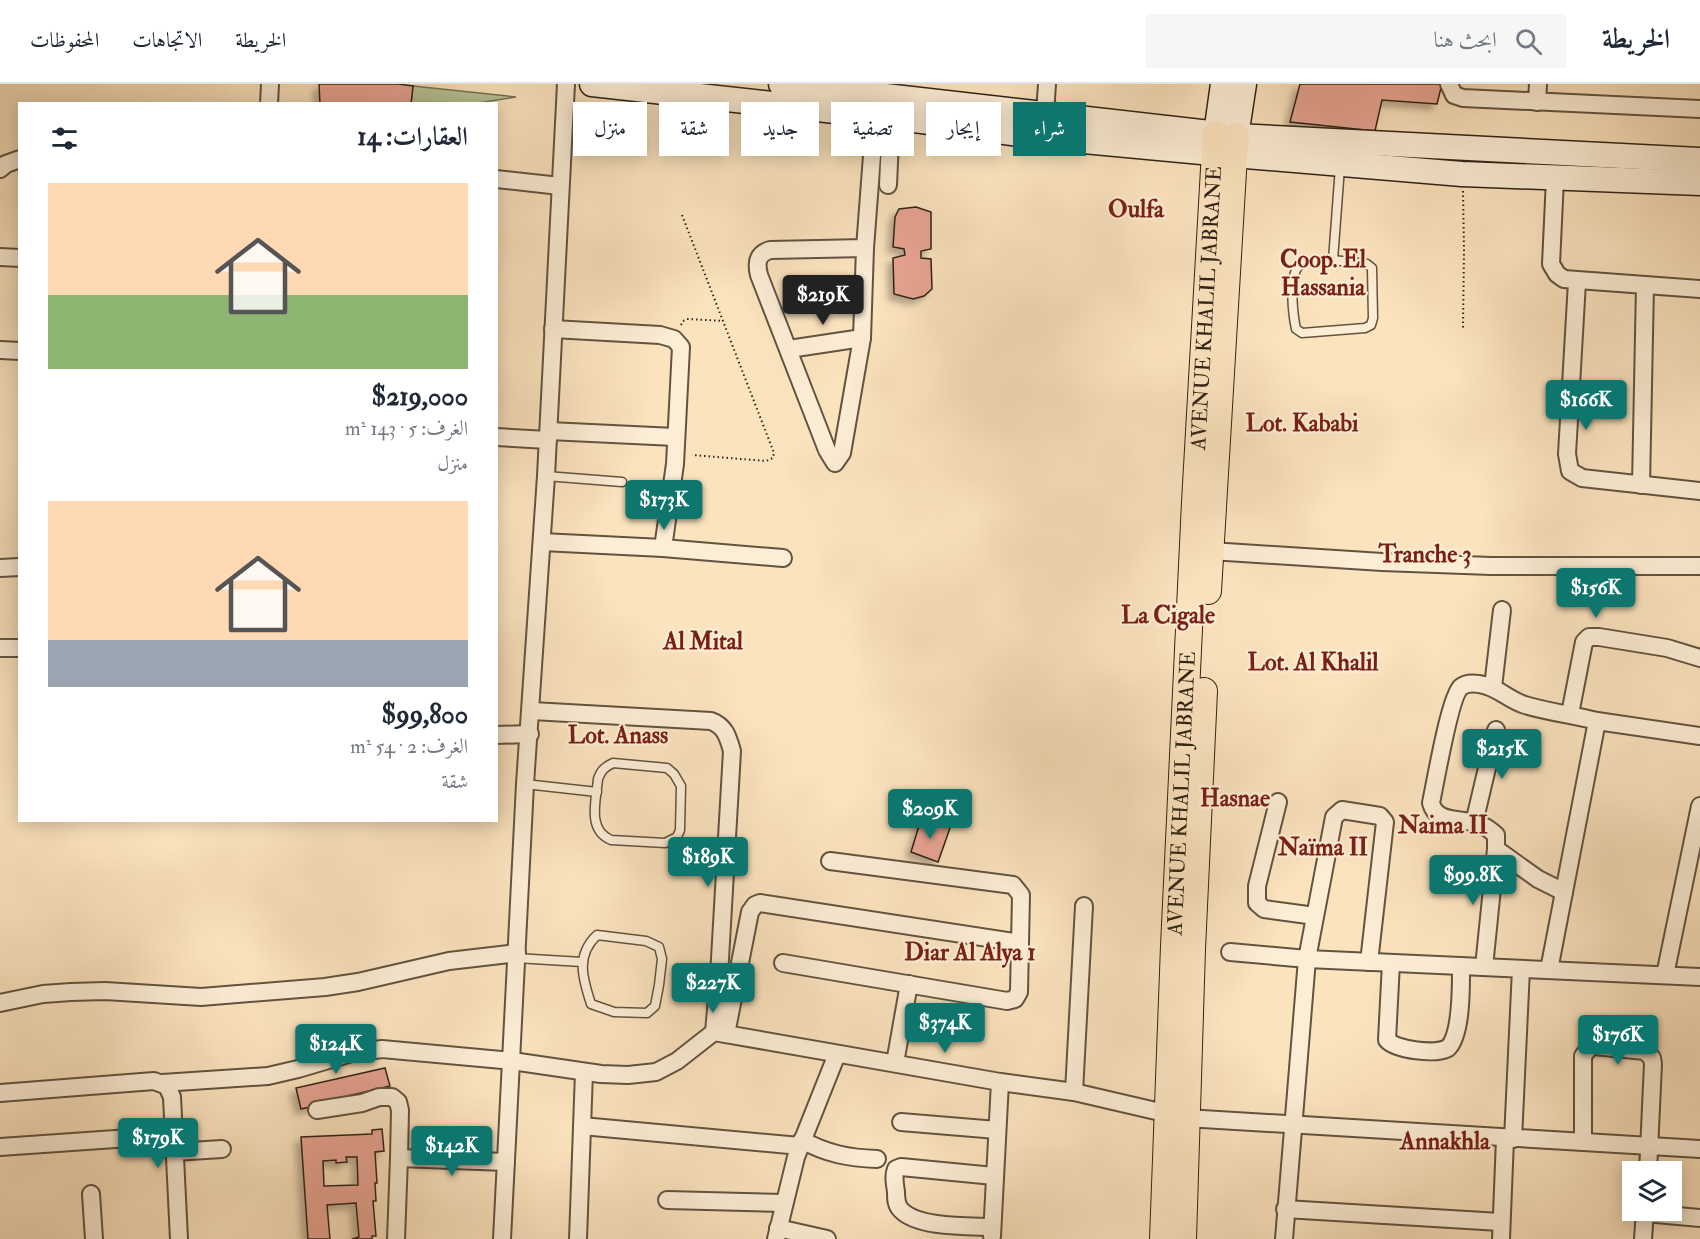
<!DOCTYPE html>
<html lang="ar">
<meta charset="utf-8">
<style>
body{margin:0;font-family:"IM FELL Double Pica",Amiri,serif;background:#f6f6f7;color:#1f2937;direction:rtl;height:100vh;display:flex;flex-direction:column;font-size:22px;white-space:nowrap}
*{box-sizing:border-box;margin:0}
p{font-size:20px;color:#747a83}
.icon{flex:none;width:33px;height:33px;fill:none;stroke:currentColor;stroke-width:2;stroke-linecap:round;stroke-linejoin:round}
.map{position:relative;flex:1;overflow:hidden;direction:ltr}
.sheet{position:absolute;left:18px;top:18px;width:480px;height:720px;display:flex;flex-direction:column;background:#fff;border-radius:0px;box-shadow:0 3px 15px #0003;direction:rtl}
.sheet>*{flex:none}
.hud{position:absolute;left:516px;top:18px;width:570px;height:54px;direction:rtl;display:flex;gap:12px}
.controls{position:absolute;left:1622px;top:1077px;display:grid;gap:12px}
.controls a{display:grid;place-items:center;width:60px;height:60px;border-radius:0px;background:#fff;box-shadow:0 3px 15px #0003;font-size:30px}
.price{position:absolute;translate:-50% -51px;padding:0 14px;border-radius:6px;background:#0f766e;color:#fff;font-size:20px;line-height:39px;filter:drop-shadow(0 2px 3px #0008)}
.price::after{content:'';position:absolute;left:50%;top:36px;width:18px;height:14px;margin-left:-9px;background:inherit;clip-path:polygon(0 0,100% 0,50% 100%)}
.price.current{background:#222;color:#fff}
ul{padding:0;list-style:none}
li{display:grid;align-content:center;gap:12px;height:318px;padding:0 30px}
li span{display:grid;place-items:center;height:186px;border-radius:0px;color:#555}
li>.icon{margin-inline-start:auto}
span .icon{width:108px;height:108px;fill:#fffc;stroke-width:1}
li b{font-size:26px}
h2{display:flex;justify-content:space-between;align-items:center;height:72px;padding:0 30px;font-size:26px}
.tag{padding:0 21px;border-radius:0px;background:#fff;box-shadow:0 3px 15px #0003;font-size:21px;line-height:54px}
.tag.current{background:#0f766e;color:#fff}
header{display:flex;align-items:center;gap:36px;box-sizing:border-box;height:84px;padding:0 30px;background:#fff;border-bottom:2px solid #e0e1e3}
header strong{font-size:28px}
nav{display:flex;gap:33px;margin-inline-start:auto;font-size:21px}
.search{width:420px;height:54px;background:#f6f6f7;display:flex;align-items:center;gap:15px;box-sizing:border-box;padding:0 21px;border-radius:0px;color:#747a83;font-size:22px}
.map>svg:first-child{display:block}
</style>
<header>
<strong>الخريطة</strong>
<div class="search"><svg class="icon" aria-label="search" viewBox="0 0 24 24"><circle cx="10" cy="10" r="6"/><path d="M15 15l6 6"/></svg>ابحث هنا</div>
<nav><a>الخريطة</a><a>الاتجاهات</a><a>المحفوظات</a></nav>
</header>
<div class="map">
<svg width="1700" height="1155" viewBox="0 0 1700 1155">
<defs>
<filter id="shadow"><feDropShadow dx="-5.5" dy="5.5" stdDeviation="3" flood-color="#0004"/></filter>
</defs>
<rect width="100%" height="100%" fill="#fbe3be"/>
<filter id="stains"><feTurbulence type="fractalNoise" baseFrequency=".00333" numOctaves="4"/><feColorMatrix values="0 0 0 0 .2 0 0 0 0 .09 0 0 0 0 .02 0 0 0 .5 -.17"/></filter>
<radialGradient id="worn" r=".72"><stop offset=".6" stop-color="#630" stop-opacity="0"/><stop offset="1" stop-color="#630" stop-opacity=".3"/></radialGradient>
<path fill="#b8c596" stroke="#747456" stroke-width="1.5" d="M413,2L516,13L472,20H411Z"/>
<g fill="#e8a493" stroke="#2f2316" stroke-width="1.5" fill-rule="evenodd" filter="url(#shadow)">
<path d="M319,0H398L413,2L411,20H320Z"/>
<path d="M1300,0H1442L1437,20L1382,16L1375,47L1290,38Z"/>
<path d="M916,123L931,128V165L921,167V174L931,175L932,205L924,212L913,215L894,210L893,174L905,171L904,165L893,163L895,133L899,125Z"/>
<path d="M921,735L950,744L938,778L911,768Z"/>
<path d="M385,984L390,1002L322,1018L323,1020L301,1025L296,1004Z"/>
<path d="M382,1045L384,1067L375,1068L377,1099H375L376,1117H373L376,1152H372V1155H352L359,1153L356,1119L327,1121L330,1155H308L301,1053L372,1050V1046ZM346,1073H357L358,1101L324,1102L323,1077L336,1076V1079L347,1078Z"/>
</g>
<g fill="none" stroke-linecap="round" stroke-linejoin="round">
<g stroke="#625340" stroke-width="11">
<g id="lane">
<path d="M1333,176L1367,180L1372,184L1373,234L1371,241L1365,244L1302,249L1296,245C1293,231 1288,190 1300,181C1308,175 1324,177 1333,176Z"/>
<path d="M1333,176L1340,83"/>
<path d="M546,392L622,398"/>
<path d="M613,679L667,684L674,690L681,702L680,746L677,753L665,759L611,756C587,746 596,717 598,695C601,686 605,683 613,679Z"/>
<path d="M525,700L597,708"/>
<path d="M597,851L646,857L659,863L662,875L659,901L655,922L647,929L614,928L591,920C583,895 575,872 597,851Z"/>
<path d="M516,874L582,878"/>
</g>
</g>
<g stroke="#625340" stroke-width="20">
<g id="street">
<path d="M1449,0L1454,11L1463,14L1700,25"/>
<path d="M1537,18L1538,0"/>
<path d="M269,20L270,0"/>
<path d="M1045,29L1047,0"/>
<path d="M0,85L6,80L20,75"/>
<path d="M496,95L560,102"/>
<path d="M1555,95L1551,180L1557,190L1564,195L1700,205"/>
<path d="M888,101L891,33"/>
<path d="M865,164L770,166C757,170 756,179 759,191L827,366L835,379L842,369L862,254L865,164L875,32"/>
<path d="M0,173L20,174"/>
<path d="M1577,198L1567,370L1570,387L1582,394L1700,407"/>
<path d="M553,245L660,251L674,255L681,263L675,380L663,464"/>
<path d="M789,265L862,254"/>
<path d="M0,266L20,267"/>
<path d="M549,347L675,353"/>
<path d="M496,353L548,356"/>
<path d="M1641,401L1645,201"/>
<path d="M542,458L663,464L783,474"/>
<path d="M1211,467L1382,478L1491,482H1700"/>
<path d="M0,484L20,483"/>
<path d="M0,564H20"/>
<path d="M1493,603L1502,526"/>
<path d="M1570,630L1584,558L1589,553H1599L1667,564L1700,574"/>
<path d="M496,651L530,650"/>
<path d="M1278,718L1257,802V819L1264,825L1315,832"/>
<path d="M1474,739L1496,646"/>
<path d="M1564,808L1538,795L1496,765V751C1489,745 1484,741 1475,739C1459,734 1436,739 1431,719C1435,700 1450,612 1461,603C1466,599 1473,599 1479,600C1497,602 1508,616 1525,621C1548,628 1574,631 1597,637"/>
<path d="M1230,868L1307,875L1700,893"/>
<path d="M783,879L1007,917L1015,915L1019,908L1021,811L1013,801L830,777"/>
<path d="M1391,879L1387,956C1396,966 1436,971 1448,964C1462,950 1461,901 1461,882"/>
<path d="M1484,883L1496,765"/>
<path d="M1549,886L1597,637L1700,652"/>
<path d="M1665,891L1700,722"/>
<path d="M0,919L43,910L71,908L105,907L201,913L325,903L358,898L449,877L517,869"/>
<path d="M714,948L1000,998L1074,1008L1186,1034L1700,1065"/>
<path d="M726,950L750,828L755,821L760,819L1020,859"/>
<path d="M895,979L909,900"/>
<path d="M162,999L268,992L298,985L352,969L382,965L512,977L601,990L628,991L656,988L677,977L714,948L719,892L732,667C728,653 725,642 711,637L532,627"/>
<path d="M1074,1008L1084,822"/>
<path d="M0,1009L154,997L167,1002L172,1013L179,1155"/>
<path d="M317,1026L362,1019L379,1013H392L398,1018L400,1026L399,1074L396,1155"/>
<path d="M901,1038L997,1046"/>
<path d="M582,1042L800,1062"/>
<path d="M1513,1055L1521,885"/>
<path d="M802,1056C827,1070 849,1074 877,1075"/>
<path d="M1583,1058V972L1589,964L1594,962L1645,967L1652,974L1653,980L1648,1088"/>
<path d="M0,1063L173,1051"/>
<path d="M174,1068L222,1065"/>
<path d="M399,1074L506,1078"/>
<path d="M91,1110L94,1155"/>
<path d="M667,1116L784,1119"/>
<path d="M1285,1125L1500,1138"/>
<path d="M1645,1129L1700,1134"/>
<path d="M992,1143C968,1142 918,1144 901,1126C896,1121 896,1115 896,1108C895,1100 893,1092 896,1085L901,1083L994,1092"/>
<path d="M778,1144L827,1155"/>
<path d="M992,1152L1000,998"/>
<path d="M502,1155L525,700L546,392L566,0"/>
<path d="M578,1155L584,988"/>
<path d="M776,1155L796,1073L837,970"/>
<path d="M1284,1155L1307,875L1334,733L1342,726L1380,732L1385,738L1369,878"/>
<path d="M1501,1155L1505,1055"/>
<path d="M1643,1155L1645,1126"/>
</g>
</g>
<g stroke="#2f2316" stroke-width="27">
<g id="secondary">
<path d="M592,0L907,35L1041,53L1234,71L1462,90L1700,99"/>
<path d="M781,0L1236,52L1700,76"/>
<path d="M1216,50L1223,0"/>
<path d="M1236,52L1244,0"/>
</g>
</g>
<g stroke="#2f2316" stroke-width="28">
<g id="primary">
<path d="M1208,507L1234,71L1236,52"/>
<path id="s1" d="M1163,1155L1174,862L1195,418L1216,50"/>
<path d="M1183,1155L1192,865L1204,607"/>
</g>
</g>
<g stroke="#2f2316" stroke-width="2" stroke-dasharray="1.5 3" stroke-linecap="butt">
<path d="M1463,107L1464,166L1463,244"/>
<path d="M682,131L774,369L773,374L766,377L692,371"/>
<path d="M681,241L683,237L687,235L723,237"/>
</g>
<use href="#lane" stroke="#fcedd5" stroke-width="8"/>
<use href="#street" stroke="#fcedd5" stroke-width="16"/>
<use href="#secondary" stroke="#fcedd5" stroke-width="24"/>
<use href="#primary" stroke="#fbe3be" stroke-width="26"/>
</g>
<g text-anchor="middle" stroke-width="4.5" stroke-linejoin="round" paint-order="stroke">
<g font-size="21" fill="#2f2316" stroke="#fcedd5">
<text dy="7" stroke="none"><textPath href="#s1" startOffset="932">AVENUE KHALIL JABRANE</textPath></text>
<text dy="7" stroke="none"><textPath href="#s1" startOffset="446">AVENUE KHALIL JABRANE</textPath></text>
</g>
<g font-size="24" font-weight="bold" fill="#7a1f14" stroke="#fcedd5">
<text x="1136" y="133">Oulfa</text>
<text x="1323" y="183">Coop. El<tspan x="1323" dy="28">Hassania</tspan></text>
<text x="1302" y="347">Lot. Kababi</text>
<text x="1425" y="478">Tranche 3</text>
<text x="1168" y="539">La Cigale</text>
<text x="703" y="565">Al Mital</text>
<text x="1313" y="586">Lot. Al Khalil</text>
<text x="618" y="659">Lot. Anass</text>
<text x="1235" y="722">Hasnae</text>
<text x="1443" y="749">Naima II</text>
<text x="1323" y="771">Naïma II</text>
<text x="970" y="876">Diar Al Alya 1</text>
<text x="1445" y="1065">Annakhla</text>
</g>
</g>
<rect width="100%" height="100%" filter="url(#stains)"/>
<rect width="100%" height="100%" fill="url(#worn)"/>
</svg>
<div class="controls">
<a><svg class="icon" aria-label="layers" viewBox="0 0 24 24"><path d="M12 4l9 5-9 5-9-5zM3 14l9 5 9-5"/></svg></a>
</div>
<b class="price current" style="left:823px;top:242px">$219K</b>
<b class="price" style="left:1586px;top:347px">$166K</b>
<b class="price" style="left:664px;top:447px">$173K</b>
<b class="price" style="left:1596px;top:535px">$156K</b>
<b class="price" style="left:1502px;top:696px">$215K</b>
<b class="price" style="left:930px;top:756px">$209K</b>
<b class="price" style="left:708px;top:804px">$189K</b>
<b class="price" style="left:1473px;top:822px">$99.8K</b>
<b class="price" style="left:713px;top:930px">$227K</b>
<b class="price" style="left:945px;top:970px">$374K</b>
<b class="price" style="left:1618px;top:982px">$176K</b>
<b class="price" style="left:336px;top:991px">$124K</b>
<b class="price" style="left:158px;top:1085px">$179K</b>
<b class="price" style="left:452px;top:1093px">$142K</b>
<div class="hud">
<a class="tag current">شراء</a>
<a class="tag">إيجار</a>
<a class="tag">تصفية</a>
<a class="tag">جديد</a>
<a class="tag">شقة</a>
<a class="tag">منزل</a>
</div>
<section class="sheet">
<h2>العقارات: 14<svg class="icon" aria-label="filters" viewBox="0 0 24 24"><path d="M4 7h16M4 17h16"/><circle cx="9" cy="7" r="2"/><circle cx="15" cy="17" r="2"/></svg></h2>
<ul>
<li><span style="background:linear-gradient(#ffd9b3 60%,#8fb573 0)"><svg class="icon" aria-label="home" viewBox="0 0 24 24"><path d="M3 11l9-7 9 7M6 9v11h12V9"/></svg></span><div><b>$219,000</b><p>الغرف: 5 · 143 m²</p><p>منزل</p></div></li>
<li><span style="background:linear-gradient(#ffd9b3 75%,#9aa5b1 0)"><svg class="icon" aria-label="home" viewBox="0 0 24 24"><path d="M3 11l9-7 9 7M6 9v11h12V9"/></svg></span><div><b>$99,800</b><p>الغرف: 2 · 54 m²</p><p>شقة</p></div></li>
</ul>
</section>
</div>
